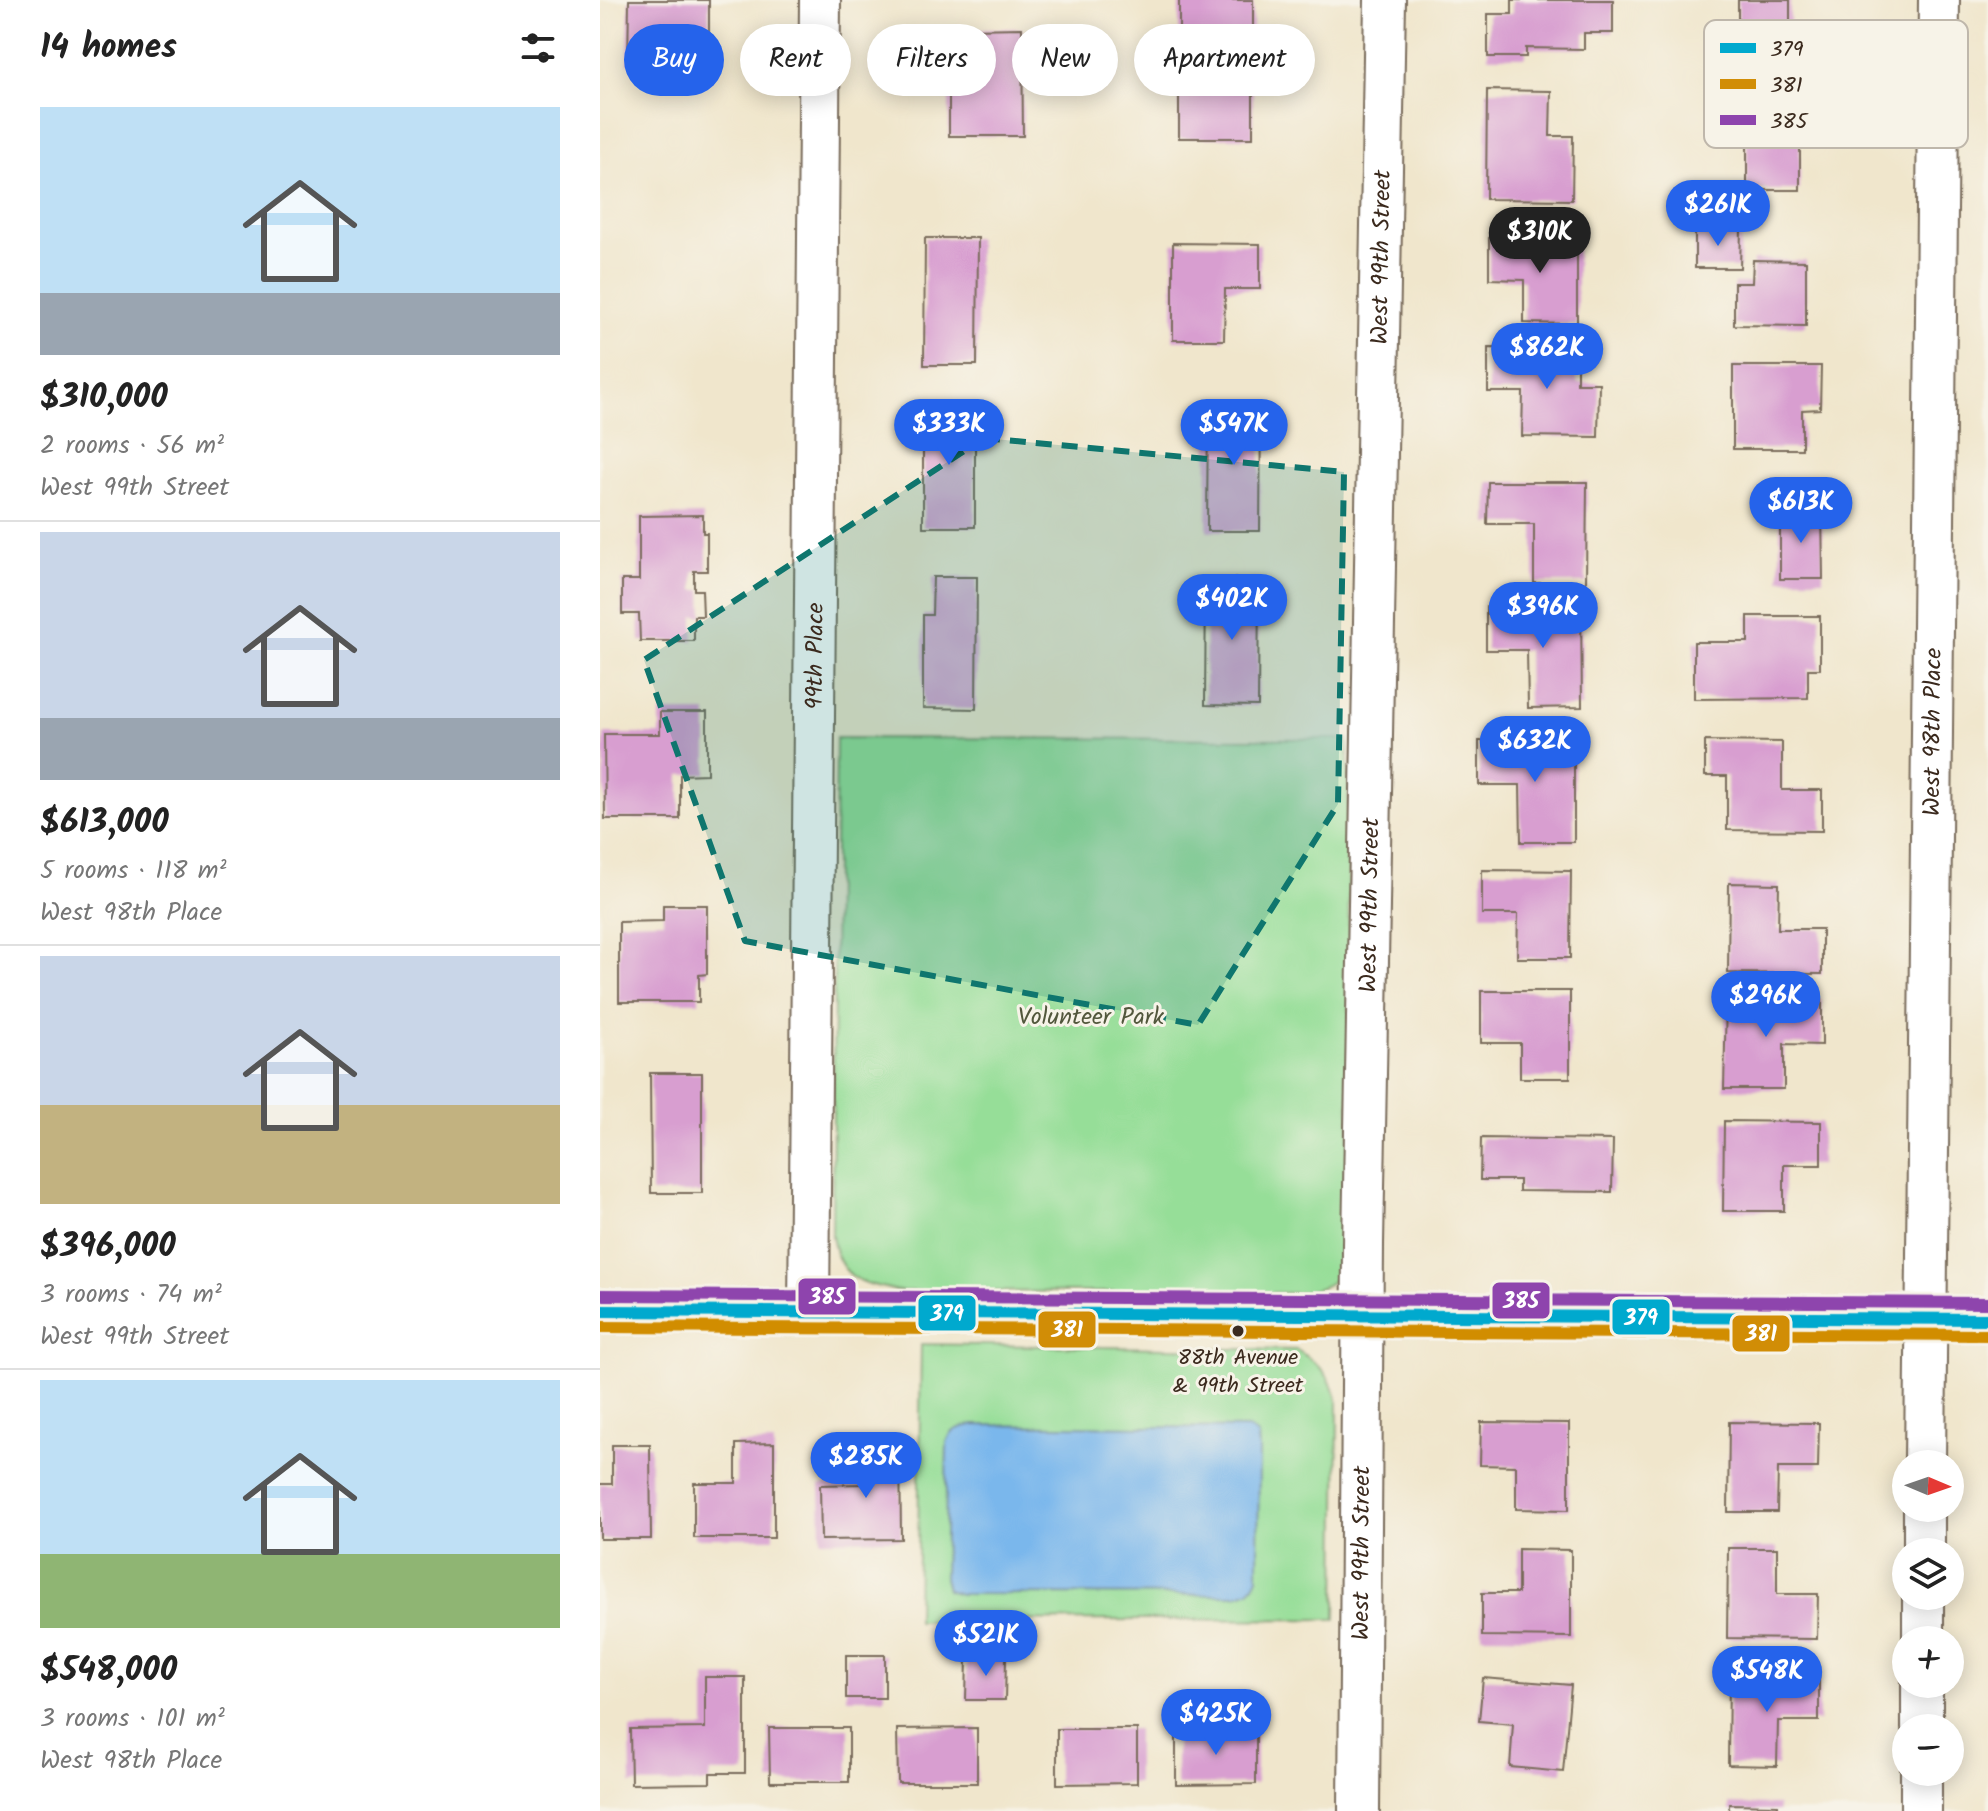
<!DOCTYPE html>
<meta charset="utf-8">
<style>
body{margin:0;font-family:Kalam,sans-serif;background:#f2f2f2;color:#222;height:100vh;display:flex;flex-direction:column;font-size:30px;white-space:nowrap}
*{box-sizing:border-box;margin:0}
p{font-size:26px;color:#767676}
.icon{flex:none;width:44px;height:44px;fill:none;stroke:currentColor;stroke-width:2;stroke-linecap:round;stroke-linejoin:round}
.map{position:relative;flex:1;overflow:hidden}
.panel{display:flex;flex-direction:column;background:#fff;width:600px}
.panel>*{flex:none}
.banner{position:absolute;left:24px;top:24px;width:760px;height:72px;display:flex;gap:16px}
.needle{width:52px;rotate:92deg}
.controls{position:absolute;left:1292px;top:1450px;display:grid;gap:16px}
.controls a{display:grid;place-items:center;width:72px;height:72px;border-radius:50%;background:#fff;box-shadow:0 4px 20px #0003;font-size:40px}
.price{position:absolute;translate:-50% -68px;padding:0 18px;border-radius:28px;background:#2563eb;color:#fff;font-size:26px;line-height:52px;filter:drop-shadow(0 2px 4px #0008)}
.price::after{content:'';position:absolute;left:50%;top:48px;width:24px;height:18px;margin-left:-12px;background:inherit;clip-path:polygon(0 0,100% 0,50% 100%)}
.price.current{background:#222;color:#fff}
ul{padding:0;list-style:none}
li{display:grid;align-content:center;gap:16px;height:424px;padding:0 40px}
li+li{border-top:2px solid #e0e0e0}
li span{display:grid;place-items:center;height:248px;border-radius:0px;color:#555}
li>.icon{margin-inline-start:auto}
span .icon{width:144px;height:144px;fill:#fffc;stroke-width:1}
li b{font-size:34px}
h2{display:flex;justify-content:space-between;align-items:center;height:96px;padding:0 40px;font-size:34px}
.tag{padding:0 28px;border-radius:36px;background:#fff;box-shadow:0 4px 20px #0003;font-size:28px;line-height:72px}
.tag.current{background:#2563eb;color:#fff}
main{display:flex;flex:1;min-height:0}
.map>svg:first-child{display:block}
</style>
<main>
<section class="panel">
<h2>14 homes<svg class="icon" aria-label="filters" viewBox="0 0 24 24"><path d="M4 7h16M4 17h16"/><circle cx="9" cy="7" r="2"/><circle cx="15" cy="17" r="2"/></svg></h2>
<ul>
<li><span style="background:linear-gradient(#bfe0f5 75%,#9aa5b1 0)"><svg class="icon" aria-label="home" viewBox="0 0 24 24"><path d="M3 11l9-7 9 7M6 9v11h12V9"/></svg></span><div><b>$310,000</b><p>2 rooms · 56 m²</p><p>West 99th Street</p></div></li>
<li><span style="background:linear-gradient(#c9d6e8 75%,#9aa5b1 0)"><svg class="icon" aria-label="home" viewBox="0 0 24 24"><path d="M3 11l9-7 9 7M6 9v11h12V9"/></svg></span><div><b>$613,000</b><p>5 rooms · 118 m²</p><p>West 98th Place</p></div></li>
<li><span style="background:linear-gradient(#c9d6e8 60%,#c2b280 0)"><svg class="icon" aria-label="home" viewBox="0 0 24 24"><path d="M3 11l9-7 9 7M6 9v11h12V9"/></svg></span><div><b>$396,000</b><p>3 rooms · 74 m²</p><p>West 99th Street</p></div></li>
<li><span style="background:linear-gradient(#bfe0f5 70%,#8fb573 0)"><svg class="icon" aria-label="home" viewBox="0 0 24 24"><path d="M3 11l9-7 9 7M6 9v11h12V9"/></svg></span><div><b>$548,000</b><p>3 rooms · 101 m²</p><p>West 98th Place</p></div></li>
</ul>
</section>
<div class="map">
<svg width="1388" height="1811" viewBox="0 0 1388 1811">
<rect width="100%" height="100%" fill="#f7f3e8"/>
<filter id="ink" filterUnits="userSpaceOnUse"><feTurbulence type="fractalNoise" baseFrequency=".0125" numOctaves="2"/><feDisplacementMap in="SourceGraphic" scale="16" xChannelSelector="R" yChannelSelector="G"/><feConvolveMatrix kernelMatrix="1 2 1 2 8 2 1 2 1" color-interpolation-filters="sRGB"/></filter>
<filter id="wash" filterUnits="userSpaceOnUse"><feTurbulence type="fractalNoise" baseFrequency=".006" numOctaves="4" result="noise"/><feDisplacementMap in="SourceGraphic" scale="32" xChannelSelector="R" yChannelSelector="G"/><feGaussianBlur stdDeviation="1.8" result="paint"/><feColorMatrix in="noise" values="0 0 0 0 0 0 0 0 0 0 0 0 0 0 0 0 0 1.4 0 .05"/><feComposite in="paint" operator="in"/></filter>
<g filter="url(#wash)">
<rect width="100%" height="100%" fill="#f0e6cc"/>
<g fill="#96de98" stroke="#68845b" stroke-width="2">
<path d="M236,738L748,739L750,1233C745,1274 740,1286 698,1293L299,1291C261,1283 239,1280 232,1236Z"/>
<path d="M321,1344L697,1350C722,1366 730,1374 738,1403L736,1619L317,1621Z"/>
</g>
<path fill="#7ab7ec" stroke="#5a7085" stroke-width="2" d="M371,1425L648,1428L658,1435L659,1450L658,1577C653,1590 648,1592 635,1595L360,1594L347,1590L344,1578L347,1442C352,1429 358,1428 371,1425Z"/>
<g id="blocks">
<g fill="#d89ed0">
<path d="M29,0H109V64H28Z"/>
<rect x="579" y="0" width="74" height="138"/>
<path d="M912,0H1013V33H984V49L926,48V57H888V14H912Z"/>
<path d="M1138,0H1190V65L1138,66Z"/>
<path d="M422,28L423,136H349V65H371L370,29Z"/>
<path d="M887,90L951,91L950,136H973L972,200L886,199Z"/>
<rect x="1147" y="105" width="53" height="85"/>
<path d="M1095,229H1141L1140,268H1095Z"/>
<path d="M889,236L977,237V324L924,323V280L889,279Z"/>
<path d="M325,238H378L377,365H324Z"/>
<path d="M573,243L660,244V289H625L624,340H573Z"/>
<path d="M1153,260L1206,261V326L1134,325V283H1152Z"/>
<path d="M888,348L977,349V383H999L998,437L922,436L923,392H888Z"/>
<path d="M1133,366H1221L1220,409L1202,410V449H1133Z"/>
<path d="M608,403L661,404L660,531H607Z"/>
<rect x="323" y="407" width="52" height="120"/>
<path d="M888,482H987L986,583H934V524H887Z"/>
<path d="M1180,510H1222L1223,579H1180Z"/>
<path d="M103,515V533H107V571H94V590H102L103,616H94V641H40L39,614H22V580H39V516Z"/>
<path d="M333,577H377L376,709L323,708V615H332Z"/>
<path d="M606,578L659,579L658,706L605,705Z"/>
<path d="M981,606L982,707L928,708L927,650H886V607Z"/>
<path d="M1148,616H1220V669H1208V698L1094,699V642H1148Z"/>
<path d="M60,712H107V774L80,775V819H5L4,734H60Z"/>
<path d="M974,740V842H921L920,785H879V741Z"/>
<path d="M1105,741L1182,742V790H1222V831L1127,830V776H1105Z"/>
<path d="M882,870L971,871L970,958H917L918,914H882Z"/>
<path d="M1129,883L1179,884L1178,929H1222V974L1128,973Z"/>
<path d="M63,905H107V974L99,975V1002H19V922L63,921Z"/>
<path d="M881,991H970V1078H920V1043H881Z"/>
<path d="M1126,999L1222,1000V1045L1184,1044V1089H1124Z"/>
<path d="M50,1073H102V1193H51Z"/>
<path d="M1124,1121L1221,1122V1165H1184V1211H1123Z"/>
<path d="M881,1138L1013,1140L1012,1192L919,1191V1180H880Z"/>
<path d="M881,1422L969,1423V1510L916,1509V1466L880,1465Z"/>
<path d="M1129,1422L1219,1423L1218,1468H1178L1177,1512H1128Z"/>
<path d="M174,1443V1538H94V1483H136V1444Z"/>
<path d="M12,1445H50L51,1539H0V1484H12Z"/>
<path d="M262,1445H300L301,1539L221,1540L220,1485L262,1484Z"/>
<path d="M1128,1548H1177V1594H1218L1217,1639L1127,1638Z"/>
<path d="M918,1549L971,1550V1637L882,1636V1593H918Z"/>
<rect x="246" y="1655" width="39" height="43"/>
<path d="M367,1657H406L405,1700H366Z"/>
<path d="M1129,1676H1219V1721H1178L1177,1766L1128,1765Z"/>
<path d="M105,1677H145V1773H110V1783L31,1784L30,1729L105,1728Z"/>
<path d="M883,1678L971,1685L963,1772L910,1767L913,1724L879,1721Z"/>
<path d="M169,1728H249V1782H170Z"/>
<path d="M377,1728V1783H298L297,1729Z"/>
<path d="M457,1729H537V1783L457,1784Z"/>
<path d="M576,1730H656V1784L576,1785Z"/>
<path d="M1129,1804L1178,1805V1811H1129Z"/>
</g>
</g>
</g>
<g filter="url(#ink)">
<use href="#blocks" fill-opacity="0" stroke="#7a6c5b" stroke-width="2"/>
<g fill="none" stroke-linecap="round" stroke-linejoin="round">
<g stroke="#7a6c5b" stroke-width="44">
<g id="street">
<path id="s1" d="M209,1312L220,0"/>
<path id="s2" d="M1325,1464L1339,0"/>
<path d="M1324,1552V1508"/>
<path d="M1323,1640V1596"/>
<path d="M1322,1728V1684"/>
<path id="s3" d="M759,1811L763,1244L785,0"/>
<path d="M1321,1811V1772"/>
</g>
</g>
<g stroke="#7a6c5b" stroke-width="48">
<path id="secondary" d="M0,1311L1388,1319"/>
</g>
<use href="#street" stroke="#fff" stroke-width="40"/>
<use href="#secondary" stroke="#fee3d2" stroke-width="44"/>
<g stroke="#f7f3e8" stroke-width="18">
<path id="bus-1" d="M0,1311L1388,1319"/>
</g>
<g stroke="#f7f3e8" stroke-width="18">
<path id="bus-2" d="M0,1327L1388,1335"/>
</g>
<g stroke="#f7f3e8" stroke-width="18">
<path id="bus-3" d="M0,1295L1388,1303"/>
</g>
<use href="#bus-1" stroke="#00a9ce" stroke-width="12"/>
<use href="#bus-2" stroke="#d18d06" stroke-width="12"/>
<use href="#bus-3" stroke="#8e44ad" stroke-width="12"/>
</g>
</g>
<path fill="#0f766e" fill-opacity="0.2" stroke="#0f766e" stroke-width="6" stroke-dasharray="16 10" stroke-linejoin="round" d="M384,438L744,472L738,804L598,1025L145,941L44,660Z"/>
<circle fill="#3b2a1e" stroke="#f7f3e8" stroke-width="3" cx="638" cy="1331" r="7"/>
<g text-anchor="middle" stroke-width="6" stroke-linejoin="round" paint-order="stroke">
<g font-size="22" fill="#3b2a1e" stroke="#f7f3e8">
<text x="638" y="1364">88th Avenue<tspan x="638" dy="28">&amp; 99th Street</tspan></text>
</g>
<g font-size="24" fill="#3b2a1e" stroke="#f7f3e8">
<text dy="8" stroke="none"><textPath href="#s3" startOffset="1554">West 99th Street</textPath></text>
<text dy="8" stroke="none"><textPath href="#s1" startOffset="656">99th Place</textPath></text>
<text dy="8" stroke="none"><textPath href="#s2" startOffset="732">West 98th Place</textPath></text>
<text dy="8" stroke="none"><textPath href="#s3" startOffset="906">West 99th Street</textPath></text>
<text dy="8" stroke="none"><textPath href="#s3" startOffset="258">West 99th Street</textPath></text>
</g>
<g font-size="24" fill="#52573c" stroke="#f7f3e8">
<text x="491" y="1024">Volunteer Park</text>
</g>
</g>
<rect x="1104" y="20" width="264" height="128" rx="12" fill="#f7f3e8" stroke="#bfb7ab" stroke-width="2"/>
<rect x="1120" y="43" width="36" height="10" fill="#00a9ce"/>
<rect x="1120" y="79" width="36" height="10" fill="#d18d06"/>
<rect x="1120" y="115" width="36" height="10" fill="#8e44ad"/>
<g font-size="22" fill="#3b2a1e">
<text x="1170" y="56">379</text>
<text x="1170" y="92">381</text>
<text x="1170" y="128">385</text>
</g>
<g stroke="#f7f3e8" stroke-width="3">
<rect x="197" y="1277" width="60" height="39" rx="8" fill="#8e44ad"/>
<rect x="891" y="1281" width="60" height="39" rx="8" fill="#8e44ad"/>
<rect x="317" y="1294" width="60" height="38" rx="8" fill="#00a9ce"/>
<rect x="1011" y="1298" width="60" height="38" rx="8" fill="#00a9ce"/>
<rect x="437" y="1310" width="60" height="39" rx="8" fill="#d18d06"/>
<rect x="1131" y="1314" width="60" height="39" rx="8" fill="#d18d06"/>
</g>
<g font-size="22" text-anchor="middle" font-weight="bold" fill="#fff">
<text x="227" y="1304">385</text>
<text x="921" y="1308">385</text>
<text x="347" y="1321">379</text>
<text x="1041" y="1325">379</text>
<text x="467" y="1337">381</text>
<text x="1161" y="1341">381</text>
</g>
</svg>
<div class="controls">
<a><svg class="needle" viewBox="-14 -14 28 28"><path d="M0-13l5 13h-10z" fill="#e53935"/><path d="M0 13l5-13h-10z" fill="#767676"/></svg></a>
<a><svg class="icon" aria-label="layers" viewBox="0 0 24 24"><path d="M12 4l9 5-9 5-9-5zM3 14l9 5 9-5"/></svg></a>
<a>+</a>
<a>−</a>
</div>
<b class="price" style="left:1118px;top:248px">$261K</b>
<b class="price current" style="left:940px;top:275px">$310K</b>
<b class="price" style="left:947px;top:391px">$862K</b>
<b class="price" style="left:349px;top:467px">$333K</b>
<b class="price" style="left:634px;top:467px">$547K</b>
<b class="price" style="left:1201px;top:545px">$613K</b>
<b class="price" style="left:632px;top:642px">$402K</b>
<b class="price" style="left:943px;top:650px">$396K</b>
<b class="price" style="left:935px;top:784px">$632K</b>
<b class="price" style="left:1166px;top:1039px">$296K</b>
<b class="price" style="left:266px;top:1500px">$285K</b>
<b class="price" style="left:386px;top:1678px">$521K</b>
<b class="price" style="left:1167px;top:1714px">$548K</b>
<b class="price" style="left:616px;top:1757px">$425K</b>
<div class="banner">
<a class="tag current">Buy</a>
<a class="tag">Rent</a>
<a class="tag">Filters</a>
<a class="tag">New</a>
<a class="tag">Apartment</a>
</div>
</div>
</main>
